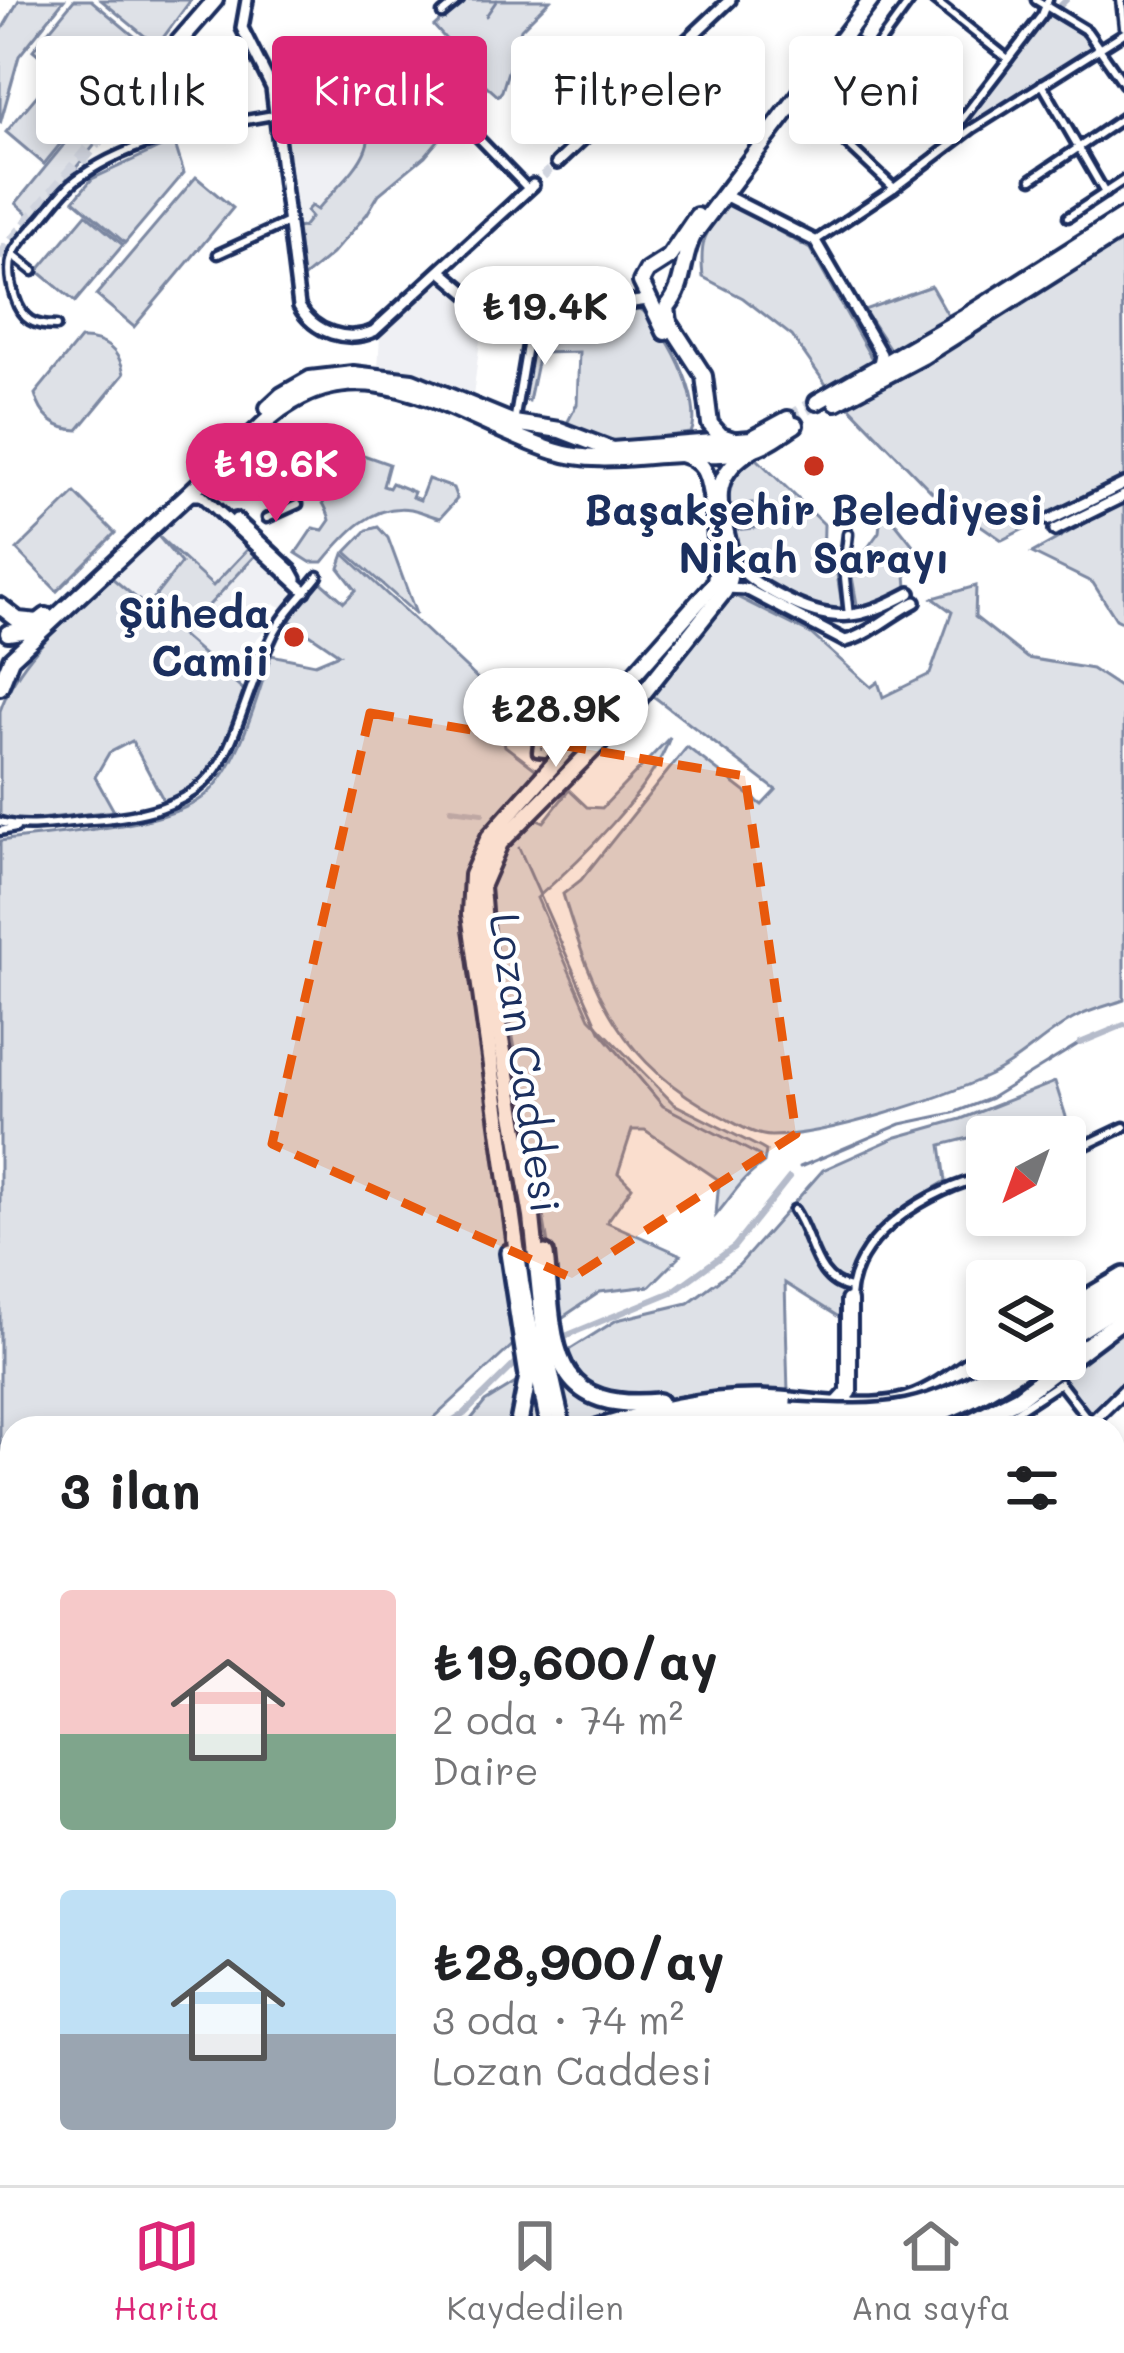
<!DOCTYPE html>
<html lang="tr">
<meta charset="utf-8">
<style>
body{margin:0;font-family:Mali,sans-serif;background:#f2f2f2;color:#202124;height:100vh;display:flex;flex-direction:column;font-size:45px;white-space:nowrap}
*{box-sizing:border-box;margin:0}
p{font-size:39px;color:#757577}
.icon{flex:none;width:66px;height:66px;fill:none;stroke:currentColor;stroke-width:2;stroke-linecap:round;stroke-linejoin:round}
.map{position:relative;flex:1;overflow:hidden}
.drawer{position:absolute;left:0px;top:1416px;width:1125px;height:771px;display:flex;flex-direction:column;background:#fff;border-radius:36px 36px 0 0;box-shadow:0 6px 18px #0003}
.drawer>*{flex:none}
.banner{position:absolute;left:36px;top:36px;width:1053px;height:108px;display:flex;gap:24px}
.needle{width:78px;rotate:221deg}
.buttons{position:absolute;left:966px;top:1116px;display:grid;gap:24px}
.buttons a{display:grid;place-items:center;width:120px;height:120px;border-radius:12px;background:#fff;box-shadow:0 6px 18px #0003;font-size:60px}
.price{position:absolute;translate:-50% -102px;padding:0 27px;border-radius:42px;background:#fff;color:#222;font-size:39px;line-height:78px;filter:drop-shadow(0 3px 6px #0008)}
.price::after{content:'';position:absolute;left:50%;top:72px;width:36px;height:27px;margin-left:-18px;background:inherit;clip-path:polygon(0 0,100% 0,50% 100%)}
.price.current{background:#db2777;color:#fff}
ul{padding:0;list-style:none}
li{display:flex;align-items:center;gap:36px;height:300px;padding:0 60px}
li span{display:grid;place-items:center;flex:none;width:336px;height:240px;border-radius:12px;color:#555}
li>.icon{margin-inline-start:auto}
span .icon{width:144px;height:144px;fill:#fffc;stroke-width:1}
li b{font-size:51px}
h2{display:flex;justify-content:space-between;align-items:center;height:144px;padding:0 60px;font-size:51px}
.tag{padding:0 42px;border-radius:12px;background:#fff;box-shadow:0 6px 18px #0003;font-size:42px;line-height:108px}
.tag.current{background:#db2777;color:#fff}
.tabs{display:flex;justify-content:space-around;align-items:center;height:168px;border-top:3px solid #e0e0e0;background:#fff;font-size:33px;color:#757577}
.tabs a{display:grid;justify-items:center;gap:6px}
.tabs .current{color:#db2777}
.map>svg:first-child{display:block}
</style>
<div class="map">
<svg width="1124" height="2185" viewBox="0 0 1124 2185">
<rect width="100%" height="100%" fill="#fff"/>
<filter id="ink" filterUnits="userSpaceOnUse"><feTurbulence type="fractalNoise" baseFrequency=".00833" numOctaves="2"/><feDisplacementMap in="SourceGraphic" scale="24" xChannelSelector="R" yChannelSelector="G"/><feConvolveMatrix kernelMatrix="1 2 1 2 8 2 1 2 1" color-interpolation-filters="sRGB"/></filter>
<g filter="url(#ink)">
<g fill="#eff0f4">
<path d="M301,69L319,82L361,92L371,130L368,151L303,227L296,228L273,71Z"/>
<path d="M445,281L483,316L473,397L413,374L378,367L380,336L437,282Z"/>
<path d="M194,500H200L250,547L214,587L157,535Z"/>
<path d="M155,536L181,563L147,608L112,578Z"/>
<path d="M257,554L290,587L292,595L285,608L274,604L261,618L266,623L274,620L225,674L181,635Z"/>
</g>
<g fill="#dee1e7" stroke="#7c88a2" stroke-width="3">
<path d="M19,0H64L19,56L0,124V33Z"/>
<path d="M74,0H91L158,56L109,114L33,50Z"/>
<path d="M101,0H191L160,42L147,38Z"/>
<path d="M462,0H550L521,29L502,91L498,96L481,81L450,117L452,124L425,156L379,194L367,214L332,254L303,278L296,228L303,227L311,217L306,211L311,206L317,210C352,169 386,151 361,92L393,72L415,91L452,46L434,26Z"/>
<path d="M1049,15L1086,37L1092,47L974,123L969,118L973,111Z"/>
<path d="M55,74L92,105L44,164L6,132Z"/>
<path d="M89,114L107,130L34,219L16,203Z"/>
<path d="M174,141L184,173L125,243L74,200L92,179Z"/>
<path d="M196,177L233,208L134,327L96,295Z"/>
<path d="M728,203L810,249L873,361L827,386L792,336L743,298L703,277C699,239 705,233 728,203Z"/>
<path d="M86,214L123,245L75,302L38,271Z"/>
<path d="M1122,240L1124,478L1002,540L931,491L847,404L997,319Z"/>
<path d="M931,286L950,319L890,349L864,310Z"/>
<path d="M637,307C665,322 705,403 691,433L597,445L564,429L577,404L579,352L539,353L529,401L523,400L535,321Z"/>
<path d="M80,339C104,338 120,350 124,374L78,430C55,429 41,417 35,394Z"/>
<path d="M352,451L389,464L383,486L389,488L392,483L414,492L412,497L420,500L428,479L453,488L457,499L440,518C430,516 421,511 411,509C372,503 345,535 323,562H310L296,553L313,528L323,530L330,520C324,494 303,491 327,461L334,476L356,470Z"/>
<path d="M757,459L824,524L823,569L837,574L843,611C796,605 744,579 734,530L755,528L752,503L730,506C727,481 731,466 757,459Z"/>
<path d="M75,493L115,533L57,591L17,550Z"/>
<path d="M1124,501V623L1116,619L1093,583L1032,553Z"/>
<path d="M882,506L913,545L905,559L907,588L858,610L851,571L879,532Z"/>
<path d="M378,527L388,538L416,614L346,552L367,530Z"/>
<path d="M157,535L213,586L250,547L257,554L181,635L245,691C229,735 217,790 164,801L132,741L109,753L95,777L114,811L11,822L0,820V711C19,655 70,617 112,578L147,607L181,563Z"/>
<path d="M344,554L496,696L505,746L542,774C495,820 469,838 461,908L502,1199L515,1343L423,1428H12V1523L0,1514V841C53,833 161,828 202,798C239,771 257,696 271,655L315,664L339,654L289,620L320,581L344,602L356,590L339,568Z"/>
<path d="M976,586L975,617L1027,658L1092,669L1124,690V1000C1107,1006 1088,1010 1073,1019C1044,1035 1020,1061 990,1075C940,1099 826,1136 771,1136C755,1136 735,1123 721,1116C621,1064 594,996 563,894L581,880L687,747L762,805L776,790L653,696L733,595L811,634L871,687L878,682L883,697L930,674L952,612L933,598Z"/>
<path d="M670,737C652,790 580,860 537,898L590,1018L674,1104L761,1148L766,1151L764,1163C737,1183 736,1192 716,1215L719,1180L645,1130H632L618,1173L632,1187L607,1222L681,1255L650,1286L600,1292L557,1321L550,1256L508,1008L501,996C487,911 468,884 535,818L544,822L569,790L587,807L602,808Z"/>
<path d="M1055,1082L1074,1142L1065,1152V1137H987V1162L976,1136L941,1145L946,1181C883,1218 850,1242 842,1319L785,1283L788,1393L693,1394L574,1428H464L485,1402L617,1320L688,1303L739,1265L823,1170L897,1137L961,1119Z"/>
<path d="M1124,1325V1386L1088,1420L1058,1373Z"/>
<path d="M0,1553L12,1555V1679L0,1687Z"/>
<path d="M12,1701V1857L0,1852V1709Z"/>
</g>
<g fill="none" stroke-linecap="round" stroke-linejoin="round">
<g stroke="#77839f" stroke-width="3">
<path d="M486,16L497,0"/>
<path d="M519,848L600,1031L663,1106L760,1156"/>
<path d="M800,1167L901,1124L953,1113L991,1098L1080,1043"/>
<path d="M1113,1530L1124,1518"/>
<path d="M339,2185L352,2175"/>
</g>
<g stroke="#b5bbca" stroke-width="6">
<path d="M1059,7L1066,0"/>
<path d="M451,809L482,813"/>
<path d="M1080,1043L1124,1025"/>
<path d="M558,1339L672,1292L734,1247L789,1178"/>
<path d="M443,1428L464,1414L520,1359"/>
<path d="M2,1532L12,1537"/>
</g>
<path stroke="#d1d5df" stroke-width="9" stroke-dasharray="9 4.5" stroke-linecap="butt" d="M533,185L557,163"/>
<g stroke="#d1d5df" stroke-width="14" stroke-dasharray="14 7" stroke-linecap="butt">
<path d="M0,258L169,53"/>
<path d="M788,419L817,402"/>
</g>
<g stroke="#1b2f5e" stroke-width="15">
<g id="minor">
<path d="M911,0L855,77L845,142L894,188L972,129L1124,33"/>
<path d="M934,0L1008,59"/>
<path d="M1036,0L1087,31L1124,84"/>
<path d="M1121,0L1124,27"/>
<path d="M442,14L459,0"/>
<path d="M847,38L959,123"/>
<path d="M1042,84L1105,193"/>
<path d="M800,99L845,142"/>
<path d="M464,123L528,189"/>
<path d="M961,137L959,123L1042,15L1048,0"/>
<path d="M1032,179L1124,117"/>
<path d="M1068,217L1124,180"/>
<path d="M815,241L894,188"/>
<path d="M218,254L288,222"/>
<path d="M13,255L33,271"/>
<path d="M56,326C34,326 22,320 15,298C2,256 15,248 42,218C54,204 65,187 80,177C135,138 209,126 274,115"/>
<path d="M514,423L532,316"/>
<path d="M267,518L298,504"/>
<path d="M848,534L844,568L849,616"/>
<path d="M538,744L545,745V753L537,752Z"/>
<path d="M0,822C28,830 63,822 92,820C242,808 220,746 273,635C284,613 303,595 318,576"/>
<path d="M0,831L16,828"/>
<path d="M1065,1155L1124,1127"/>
<path d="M794,1210C813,1237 814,1282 850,1288"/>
<path d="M850,1297C855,1233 931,1189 987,1176"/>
<path d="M1014,1413L1024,1428"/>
<path d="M991,1428L1060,1383L1091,1423"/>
<path d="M1113,1667L1124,1660"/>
<path d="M1113,2004L1124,2022"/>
<path d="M108,2175L112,2185"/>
<path d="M643,2175L644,2185"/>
<path d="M721,2175L724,2185"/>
<path d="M891,2175L894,2185"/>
<path d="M195,2185L208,2175"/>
<path d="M234,2185L245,2175"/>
</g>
</g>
<g stroke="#1b2f5e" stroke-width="18">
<g id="tertiary">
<path d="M247,0L242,28L272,88L299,306C314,333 347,343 374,331L533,185"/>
<path d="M557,163L730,0"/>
<path d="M721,199L728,197L815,241L881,354L879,364"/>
<path d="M441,271L499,320L648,300"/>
<path d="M187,495H201L305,591"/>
<path d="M236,519L291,570L296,579"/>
<path d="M1050,520L1124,484"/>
<path d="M1055,530L1124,496"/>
<path d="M731,557C744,577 762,587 783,598C834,625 861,619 910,593"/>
<path d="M726,588L746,589L845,641C866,637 894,612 915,602"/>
<path d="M1085,1428L1124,1390"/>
<path d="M767,2175L769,2185"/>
<path d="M940,2175L943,2185"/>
</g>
</g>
<g stroke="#1b2f5e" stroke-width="20">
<g id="secondary">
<path d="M0,1981L12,1979"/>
<path d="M1082,2175L1087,2185"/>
<path d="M2,2185L21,2175"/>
</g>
</g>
<g stroke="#1b2f5e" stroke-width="22">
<g id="primary">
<path d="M169,53L215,0"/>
<path d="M665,332L641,282L647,271L669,257L697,216"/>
<path d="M817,402L965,317L1124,216"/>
<path d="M836,402L923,356L1124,229"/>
<path d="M268,408L282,395L310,379L353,374L412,381L514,423L560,430L612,450L751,439L788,419"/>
<path d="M733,440L721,436L710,424L704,376L669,322L667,307C686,286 681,258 694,234L871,0"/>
<path d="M0,606L18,620L39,622"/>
<path d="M8,633L28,630L46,616"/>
<path d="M0,687L11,659L271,417C367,337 458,420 554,451C597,465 638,455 682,454C706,454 731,456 755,448C769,444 782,433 795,425"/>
<path d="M837,1405L849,1392V1301"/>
<path d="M549,1428L521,1282L470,914L472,875L489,837L714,584C721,566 713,487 704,470C699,461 691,457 681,454"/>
<path d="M563,1428L546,1352L532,1217L487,960L481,887L500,843L622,720L724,592C751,537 682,492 753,449"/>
<path d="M1113,1868L1124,1867"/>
<path d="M1113,1880L1124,1879"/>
</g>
</g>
<g stroke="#1b2f5e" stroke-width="24">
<g id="trunk">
<path d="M509,1253L528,1376L518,1428"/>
<path d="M545,1254C555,1341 545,1413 659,1402"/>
<path d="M1065,1311L1124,1276"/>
<path d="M1065,1326L1124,1289"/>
<path d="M1065,1340L1124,1302"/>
<path d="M650,1423L738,1411H790"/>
<path d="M598,1428C651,1412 704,1398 760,1399C806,1400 854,1412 899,1403C932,1396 959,1371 987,1353"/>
<path d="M689,1428L770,1421"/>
<path d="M959,1428L1018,1398L1124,1318"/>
<path d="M0,1855L12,1861"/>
<path d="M0,1878L12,1876"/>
<path d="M0,1889L12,1887"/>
</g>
</g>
<use href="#minor" stroke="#fff" stroke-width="6"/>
<use href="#tertiary" stroke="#fff" stroke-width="9"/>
<use href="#secondary" stroke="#fff" stroke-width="10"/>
<use href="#primary" stroke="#fff" stroke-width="14"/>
<use href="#trunk" stroke="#fff" stroke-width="15"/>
<g stroke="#1b2f5e" stroke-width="24" stroke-linecap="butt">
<g id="trunk-bridge">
<path d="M790,1411C892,1416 925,1416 1013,1359"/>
<path d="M792,1421C908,1432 939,1423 1036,1359"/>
</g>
</g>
<use href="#trunk-bridge" stroke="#fff" stroke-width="15"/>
</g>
</g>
<path fill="#e8590c" fill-opacity="0.2" stroke="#e8590c" stroke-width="9" stroke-dasharray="24 15" stroke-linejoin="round" d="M370,713L745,776L796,1134L572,1278L272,1144Z"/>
<g fill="#c8321e" stroke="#fff" stroke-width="4.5">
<circle cx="814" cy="466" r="12"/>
<circle cx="294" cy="637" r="12"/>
</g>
<g text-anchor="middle" stroke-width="9" stroke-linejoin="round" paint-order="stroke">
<g font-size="42" font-weight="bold" fill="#1b2f5e" stroke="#fff">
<text x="814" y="525">Başakşehir Belediyesi<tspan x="814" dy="48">Nikah Sarayı</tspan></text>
<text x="270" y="628" text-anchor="end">Şüheda<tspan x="270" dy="48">Camii</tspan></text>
</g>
<g font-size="42" fill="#1b2f5e" stroke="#fff">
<text transform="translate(525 1063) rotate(82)" y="15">Lozan Caddesi</text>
</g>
</g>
</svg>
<div class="buttons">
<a><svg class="needle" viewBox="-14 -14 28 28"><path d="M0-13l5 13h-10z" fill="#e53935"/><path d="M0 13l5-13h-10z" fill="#757577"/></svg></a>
<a><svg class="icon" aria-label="layers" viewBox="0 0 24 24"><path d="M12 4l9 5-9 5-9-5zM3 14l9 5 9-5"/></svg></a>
</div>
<b class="price" style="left:545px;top:368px">₺19.4K</b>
<b class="price current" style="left:276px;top:525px">₺19.6K</b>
<b class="price" style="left:556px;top:770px">₺28.9K</b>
<div class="banner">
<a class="tag">Satılık</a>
<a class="tag current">Kiralık</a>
<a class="tag">Filtreler</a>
<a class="tag">Yeni</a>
</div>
<section class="drawer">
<h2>3 ilan<svg class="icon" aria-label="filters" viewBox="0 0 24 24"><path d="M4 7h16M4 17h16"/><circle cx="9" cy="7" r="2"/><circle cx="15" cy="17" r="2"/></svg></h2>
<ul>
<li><span style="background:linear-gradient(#f6c9c9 60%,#7fa58c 0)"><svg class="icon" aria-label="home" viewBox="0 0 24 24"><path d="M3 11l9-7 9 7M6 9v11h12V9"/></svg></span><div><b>₺19,600/ay</b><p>2 oda · 74 m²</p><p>Daire</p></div></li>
<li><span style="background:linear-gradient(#bfe0f5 60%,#9aa5b1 0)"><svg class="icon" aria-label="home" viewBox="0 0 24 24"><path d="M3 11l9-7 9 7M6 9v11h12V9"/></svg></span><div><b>₺28,900/ay</b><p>3 oda · 74 m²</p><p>Lozan Caddesi</p></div></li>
</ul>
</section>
</div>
<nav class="tabs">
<a class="current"><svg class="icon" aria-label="map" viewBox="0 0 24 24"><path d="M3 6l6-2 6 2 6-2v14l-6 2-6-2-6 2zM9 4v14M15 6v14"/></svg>Harita</a>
<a><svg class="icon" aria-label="saved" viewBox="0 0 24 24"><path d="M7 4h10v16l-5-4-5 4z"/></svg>Kaydedilen</a>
<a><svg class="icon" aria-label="home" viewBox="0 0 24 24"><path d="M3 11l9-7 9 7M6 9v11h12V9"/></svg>Ana sayfa</a>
</nav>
